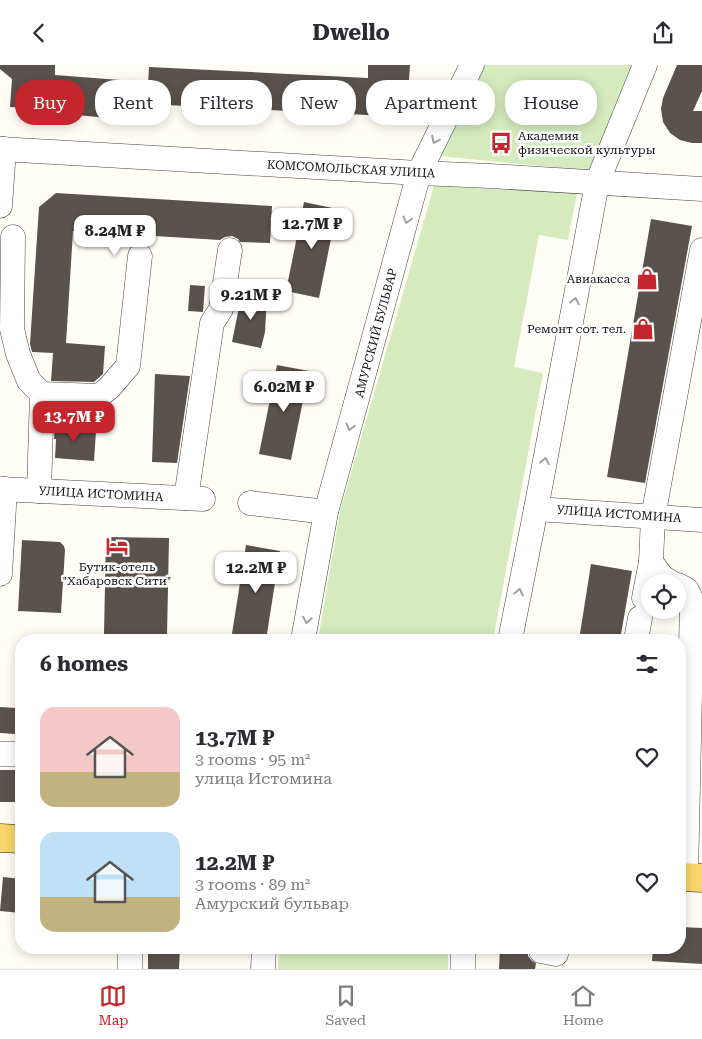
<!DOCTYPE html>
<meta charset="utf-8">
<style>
body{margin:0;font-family:"Roboto Serif",serif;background:#f2f2f3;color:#2b2b33;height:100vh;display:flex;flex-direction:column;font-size:19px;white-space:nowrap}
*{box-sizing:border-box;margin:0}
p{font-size:16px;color:#7c7c81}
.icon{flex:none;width:28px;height:28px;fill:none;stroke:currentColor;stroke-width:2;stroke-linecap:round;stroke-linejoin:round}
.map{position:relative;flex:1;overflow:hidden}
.drawer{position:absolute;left:15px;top:569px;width:671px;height:320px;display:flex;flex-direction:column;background:#fff;border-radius:20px;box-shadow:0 2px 12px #0003}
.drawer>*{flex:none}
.hud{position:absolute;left:15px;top:15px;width:672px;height:45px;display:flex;gap:10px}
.controls{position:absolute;left:641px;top:509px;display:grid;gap:10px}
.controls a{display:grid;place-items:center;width:45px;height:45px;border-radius:50%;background:#fff;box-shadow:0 2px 12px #0003;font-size:25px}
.price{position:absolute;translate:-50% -42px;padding:0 11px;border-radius:10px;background:#fff;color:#222;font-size:16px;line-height:32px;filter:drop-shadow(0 1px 2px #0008)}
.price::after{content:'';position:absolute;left:50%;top:30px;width:15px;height:11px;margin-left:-8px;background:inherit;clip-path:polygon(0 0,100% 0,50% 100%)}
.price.current{background:#c4262e;color:#fff}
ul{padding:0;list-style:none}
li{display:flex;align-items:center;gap:15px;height:125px;padding:0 25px}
li span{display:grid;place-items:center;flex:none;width:140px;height:100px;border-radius:15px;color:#555}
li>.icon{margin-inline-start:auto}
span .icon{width:60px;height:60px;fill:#fffc;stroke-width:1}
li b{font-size:21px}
h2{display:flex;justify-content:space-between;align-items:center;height:60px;padding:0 25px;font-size:21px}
.chip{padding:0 18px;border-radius:20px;background:#fff;box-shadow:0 2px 12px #0003;font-size:18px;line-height:45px}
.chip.current{background:#c4262e;color:#fff}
header{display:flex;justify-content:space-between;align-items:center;height:65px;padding:0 25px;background:#fff;font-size:22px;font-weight:700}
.dock{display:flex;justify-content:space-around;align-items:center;height:70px;border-top:1px solid #e1e1e2;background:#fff;font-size:14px;color:#7c7c81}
.dock a{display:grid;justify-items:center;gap:2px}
.dock .current{color:#c4262e}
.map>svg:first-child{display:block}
</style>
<header><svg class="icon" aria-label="back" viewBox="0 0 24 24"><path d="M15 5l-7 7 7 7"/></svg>Dwello<svg class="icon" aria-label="share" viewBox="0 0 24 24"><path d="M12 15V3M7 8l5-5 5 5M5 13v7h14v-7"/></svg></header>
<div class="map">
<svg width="702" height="904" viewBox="0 0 702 904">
<rect width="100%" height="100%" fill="#fffdf5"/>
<g fill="#d5ebbd">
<path d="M482,0H637L593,106L439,91Z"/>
<path d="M434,121L577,128L568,175L539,170L514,302L543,308L493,575H318L340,446Z"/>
<path d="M279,883H448V904H278Z"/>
</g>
<g fill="#5a524d">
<path d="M0,0H55V10L120,15L117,54L57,48L58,45L10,42L12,14L0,4Z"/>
<path d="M368,0H410L409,15H403L402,36L388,35L387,51L147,39L149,2L368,13Z"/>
<path d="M677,0H702V26L693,46H702V78H692L680,75L670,68L663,57L661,44L663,33Z"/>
<path d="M56,128L272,141L270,178L240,177L238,174L232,171L225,172L220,175L73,166L66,278L105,281L103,309L94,317L51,316L53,288L32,287L30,279L39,142Z"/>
<path d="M304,137L337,144L319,233L286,226Z"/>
<path d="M651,154L692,161L645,418L607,412Z"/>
<path d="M190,220L205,221L203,247L188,246Z"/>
<path d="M242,227L267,232L265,267L261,283L232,277Z"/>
<path d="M277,300L309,306L291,395L259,389Z"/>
<path d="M155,309L190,311L177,398L152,397Z"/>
<path d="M55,358L67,359L66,364L96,366L94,396L55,393L56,374H54Z"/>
<path d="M106,472L169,473L167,570L104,569Z"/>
<path d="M22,475L60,477L64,481L65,485L61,548L18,546Z"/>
<path d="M246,480L280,486L266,575H231Z"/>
<path d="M591,499L632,506L620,575H579Z"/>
<path d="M0,642L16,643L15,669L0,668Z"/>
<rect x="0" y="705" width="21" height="32"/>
<path d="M3,812L21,814V848L0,846Z"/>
<path d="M680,862L702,863V899L652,896L653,882H680Z"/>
<path d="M148,882H180L179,904H148Z"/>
<path d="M500,882H528V891L532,896L536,898L535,904H499Z"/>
</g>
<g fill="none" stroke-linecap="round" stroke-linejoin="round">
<g stroke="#444" stroke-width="25">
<g id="minor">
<path d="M0,84L419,108L490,111L702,124"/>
<path d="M0,141L4,84"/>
<path d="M13,172L12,264L18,289L29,316L42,329L39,426"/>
<path d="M42,329L99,331L109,323L128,301L140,191"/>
<path d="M0,424L203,434"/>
<path d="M186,433L212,258L221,244L230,185"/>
<path d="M250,438L326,447"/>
<path d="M536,444L702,455"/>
<path d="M0,509L5,424"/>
<path d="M672,518L662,512L651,497L653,452L702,185"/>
<path d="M678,520L687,525L692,536L686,812"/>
<path d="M644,533L651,497"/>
<path d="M303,575L326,447L419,108L472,0"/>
<path d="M510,575L536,444L597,118L645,0"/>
<path d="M636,575L640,553"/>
<path d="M0,689H21"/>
<path d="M541,886L556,889L557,882"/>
<path d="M130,904V882"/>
<path d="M263,904L264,882"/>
<path d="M463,904V882"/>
</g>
</g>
<g stroke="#222" stroke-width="29">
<g id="major">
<path d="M0,773L21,774"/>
<path d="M680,812L702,813"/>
</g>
</g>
<use href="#minor" stroke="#fff" stroke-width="24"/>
<use href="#major" stroke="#f9d66b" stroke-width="28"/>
</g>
<defs><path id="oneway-chevron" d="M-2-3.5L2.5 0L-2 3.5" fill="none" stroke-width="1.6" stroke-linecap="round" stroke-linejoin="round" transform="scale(1.25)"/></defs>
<g stroke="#a0a0a0">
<use href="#oneway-chevron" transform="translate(435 75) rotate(116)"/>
<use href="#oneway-chevron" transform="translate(407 155) rotate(105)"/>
<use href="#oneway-chevron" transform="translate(575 236) rotate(-79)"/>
<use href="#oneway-chevron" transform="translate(350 362) rotate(105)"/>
<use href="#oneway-chevron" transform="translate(545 396) rotate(-79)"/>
<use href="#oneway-chevron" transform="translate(519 527) rotate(-79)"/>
<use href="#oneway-chevron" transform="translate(307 555) rotate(100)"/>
</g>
<defs>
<g id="bus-bare" transform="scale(1.725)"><path d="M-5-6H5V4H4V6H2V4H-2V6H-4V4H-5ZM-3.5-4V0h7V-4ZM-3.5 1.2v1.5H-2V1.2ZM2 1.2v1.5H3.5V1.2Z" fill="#c4262e" stroke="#fff" stroke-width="2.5" paint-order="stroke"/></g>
<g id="shop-bare" transform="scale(1.725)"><path d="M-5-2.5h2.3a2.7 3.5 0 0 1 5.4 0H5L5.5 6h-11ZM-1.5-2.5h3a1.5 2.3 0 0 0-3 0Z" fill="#c4262e" stroke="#fff" stroke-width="2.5" paint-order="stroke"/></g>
<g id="hotel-bare" transform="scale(1.725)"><path d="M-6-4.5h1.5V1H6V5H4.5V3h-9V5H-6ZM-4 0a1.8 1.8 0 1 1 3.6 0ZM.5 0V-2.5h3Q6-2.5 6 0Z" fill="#c4262e" stroke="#fff" stroke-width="2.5" paint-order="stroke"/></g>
</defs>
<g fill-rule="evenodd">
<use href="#bus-bare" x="501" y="78"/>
<use href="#shop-bare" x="647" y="214"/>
<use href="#shop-bare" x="643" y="264"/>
<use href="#hotel-bare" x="117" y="481"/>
</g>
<g text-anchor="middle" stroke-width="5" stroke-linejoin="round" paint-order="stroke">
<g font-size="12" fill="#111" stroke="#fff" text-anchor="end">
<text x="518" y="75" text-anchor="start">Академия<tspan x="518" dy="14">физической культуры</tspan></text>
<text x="630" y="218">Авиакасса</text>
<text x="626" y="268">Ремонт сот. тел.</text>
<text x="117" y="506" text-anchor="middle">Бутик-отель<tspan x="117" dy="14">"Хабаровск Сити"</tspan></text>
</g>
<g font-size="12" fill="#111" stroke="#fff">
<text transform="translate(351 104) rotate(3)" y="4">КОМСОМОЛЬСКАЯ УЛИЦА</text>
<text transform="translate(376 268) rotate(-75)" y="4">АМУРСКИЙ БУЛЬВАР</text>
<text transform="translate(101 429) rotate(3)" y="4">УЛИЦА ИСТОМИНА</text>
<text transform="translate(619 449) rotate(4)" y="4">УЛИЦА ИСТОМИНА</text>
</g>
</g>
</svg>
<div class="controls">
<a><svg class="icon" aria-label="locate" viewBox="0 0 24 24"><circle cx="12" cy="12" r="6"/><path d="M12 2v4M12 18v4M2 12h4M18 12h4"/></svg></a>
</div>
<b class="price" style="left:312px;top:185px">12.7M ₽</b>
<b class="price" style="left:115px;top:192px">8.24M ₽</b>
<b class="price" style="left:251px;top:256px">9.21M ₽</b>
<b class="price" style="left:284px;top:348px">6.02M ₽</b>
<b class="price current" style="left:74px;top:378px">13.7M ₽</b>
<b class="price" style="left:256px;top:529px">12.2M ₽</b>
<div class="hud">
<a class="chip current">Buy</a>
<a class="chip">Rent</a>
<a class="chip">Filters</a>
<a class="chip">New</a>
<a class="chip">Apartment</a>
<a class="chip">House</a>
</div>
<section class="drawer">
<h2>6 homes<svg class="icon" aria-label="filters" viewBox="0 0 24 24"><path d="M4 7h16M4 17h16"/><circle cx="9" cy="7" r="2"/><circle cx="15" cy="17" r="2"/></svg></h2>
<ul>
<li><span style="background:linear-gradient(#f6c9c9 65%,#c2b280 0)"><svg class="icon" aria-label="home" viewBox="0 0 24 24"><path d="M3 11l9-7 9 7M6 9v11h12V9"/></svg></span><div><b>13.7M ₽</b><p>3 rooms · 95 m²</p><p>улица Истомина</p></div><svg class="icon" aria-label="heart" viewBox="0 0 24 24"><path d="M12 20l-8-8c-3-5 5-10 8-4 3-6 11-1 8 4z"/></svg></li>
<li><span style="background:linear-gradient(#bfe0f5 65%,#c2b280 0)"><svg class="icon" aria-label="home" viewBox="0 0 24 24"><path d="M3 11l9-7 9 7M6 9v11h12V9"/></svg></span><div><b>12.2M ₽</b><p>3 rooms · 89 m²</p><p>Амурский бульвар</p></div><svg class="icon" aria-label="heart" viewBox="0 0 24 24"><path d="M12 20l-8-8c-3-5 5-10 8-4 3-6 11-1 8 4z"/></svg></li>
</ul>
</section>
</div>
<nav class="dock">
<a class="current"><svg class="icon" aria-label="map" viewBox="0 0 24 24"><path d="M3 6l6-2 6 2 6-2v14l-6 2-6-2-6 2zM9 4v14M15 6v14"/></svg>Map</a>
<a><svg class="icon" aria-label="saved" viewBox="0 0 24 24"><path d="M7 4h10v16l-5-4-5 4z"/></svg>Saved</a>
<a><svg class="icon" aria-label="home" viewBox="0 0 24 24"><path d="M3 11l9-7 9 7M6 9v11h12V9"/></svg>Home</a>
</nav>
